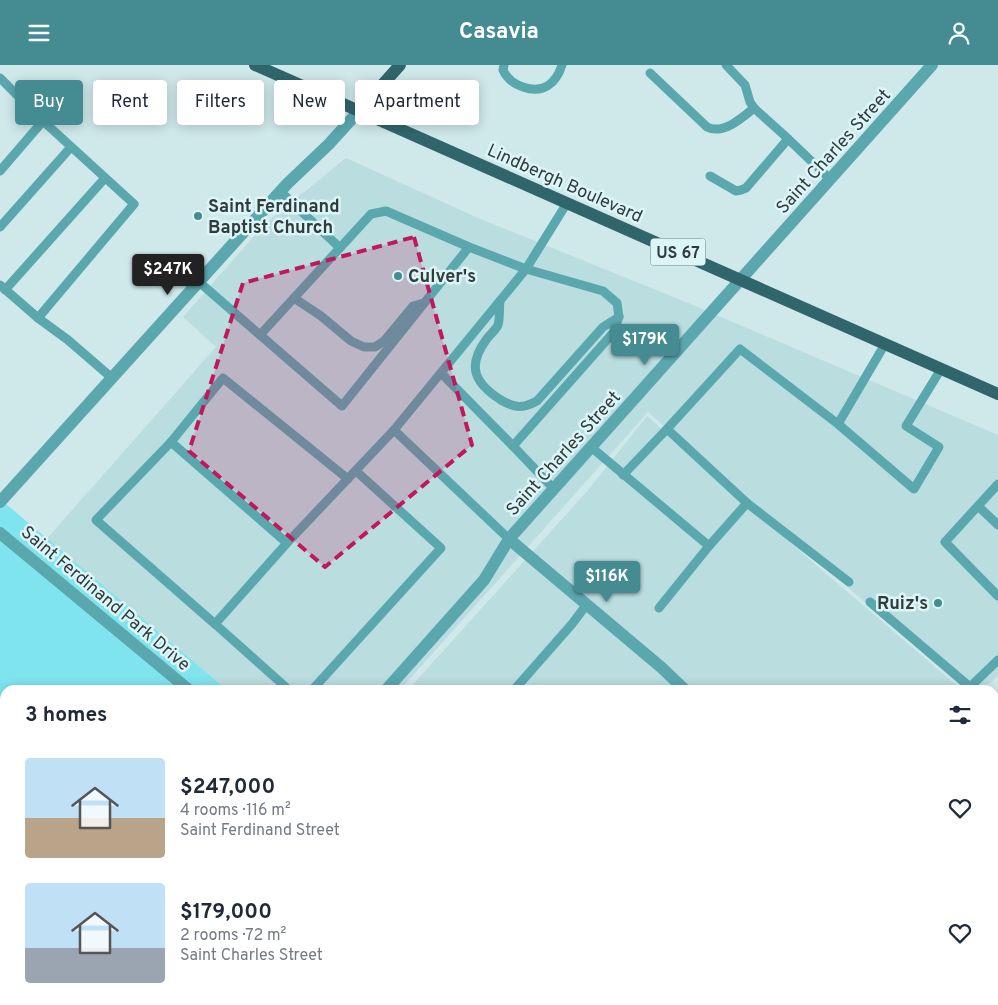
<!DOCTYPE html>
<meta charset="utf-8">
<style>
body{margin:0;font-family:Overpass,sans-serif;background:#f2f2f3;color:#1f2937;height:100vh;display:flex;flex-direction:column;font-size:19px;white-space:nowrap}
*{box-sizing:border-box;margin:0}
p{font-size:16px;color:#747a83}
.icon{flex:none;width:28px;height:28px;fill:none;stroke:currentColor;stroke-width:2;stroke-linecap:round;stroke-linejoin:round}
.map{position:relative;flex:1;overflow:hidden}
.side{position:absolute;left:0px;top:620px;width:999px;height:320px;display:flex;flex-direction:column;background:#fff;border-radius:15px 15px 0 0;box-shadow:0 2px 12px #0003}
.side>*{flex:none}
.guide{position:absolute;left:15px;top:15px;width:500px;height:45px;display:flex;gap:10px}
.price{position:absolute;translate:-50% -42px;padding:0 11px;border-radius:5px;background:#448c92;color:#fff;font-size:16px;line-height:32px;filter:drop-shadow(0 1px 2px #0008)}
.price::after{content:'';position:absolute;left:50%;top:30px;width:15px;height:11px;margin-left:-8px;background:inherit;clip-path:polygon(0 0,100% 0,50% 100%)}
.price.active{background:#222;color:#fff}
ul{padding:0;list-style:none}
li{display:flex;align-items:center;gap:15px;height:125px;padding:0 25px}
li span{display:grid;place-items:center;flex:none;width:140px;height:100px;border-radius:5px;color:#555}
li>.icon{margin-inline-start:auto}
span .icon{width:60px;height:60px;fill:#fffc;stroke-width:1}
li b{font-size:21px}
h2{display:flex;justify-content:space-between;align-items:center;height:60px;padding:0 25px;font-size:21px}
.chip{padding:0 18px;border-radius:5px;background:#fff;box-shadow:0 2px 12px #0003;font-size:18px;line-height:45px}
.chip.active{background:#448c92;color:#fff}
header{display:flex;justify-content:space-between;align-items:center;height:65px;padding:0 25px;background:#448c92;color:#fff;font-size:22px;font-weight:700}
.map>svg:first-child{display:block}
</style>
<header><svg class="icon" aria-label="menu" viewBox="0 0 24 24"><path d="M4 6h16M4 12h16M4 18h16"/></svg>Casavia<svg class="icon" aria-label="person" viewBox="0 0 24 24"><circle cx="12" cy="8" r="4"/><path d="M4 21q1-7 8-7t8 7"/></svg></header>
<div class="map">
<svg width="998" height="940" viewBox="0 0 998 940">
<rect width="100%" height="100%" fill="#cfe8ea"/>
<g fill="#badde0">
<path d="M346,93L478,153L681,235L998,370V611L982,625H965L648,347L400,625H203L36,486L216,282L183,252L264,160Z"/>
<path d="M647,351L816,500L962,625H408L589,424Z"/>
</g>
<path fill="#7fe4ee" d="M0,434L227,625H5V935H574L570,940H0Z"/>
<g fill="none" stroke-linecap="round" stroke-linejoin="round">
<path stroke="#32b7c2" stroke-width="6" d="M994,932L998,937"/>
<g stroke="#32b7c2" stroke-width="36">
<path d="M994,734L998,731"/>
<path d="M706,940L710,935"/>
</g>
<g stroke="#5aa7ae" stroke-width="9">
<path d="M504,0L503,5C507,14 514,19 523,22C543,29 556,19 562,0"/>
<path d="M726,0L745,20L750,37L754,43L784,70L830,114"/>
<path d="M650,8L707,62C723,70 742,53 754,43"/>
<path d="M0,13L43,56L134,139L38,253L0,220"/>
<path d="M0,106L43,56"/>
<path d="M710,111L736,126L741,125L746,123L788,74"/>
<path d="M280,126L340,183"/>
<path d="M0,162L71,82"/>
<path d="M199,217L342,341L469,182"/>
<path d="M5,225L105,113"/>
<path d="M294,233L321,251L351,276L364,282H375L384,276L413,241L424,238"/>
<path d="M500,236C499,242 500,255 498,260C496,265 489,270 486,275C467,301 474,318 501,335C515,343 522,344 537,336L603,262L619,252"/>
<path d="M38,253L68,275L112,313"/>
<path d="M260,270L371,149L386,146L469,182L526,204L603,226L617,238L619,252L613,268L513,381"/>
<path d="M441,308L513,381L554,424"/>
<path d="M838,359L914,424L939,382L906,361L941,304"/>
<path d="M171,377L223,313L348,414"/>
<path d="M591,382L709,481L659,543"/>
<path d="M623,410L667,364"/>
<path d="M998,419L945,477L998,531"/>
<path d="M747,438L667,364L740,284L838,359L885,279"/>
<path d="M978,441L998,460"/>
<path d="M509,474L394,365L526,204L567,138"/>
<path d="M287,478L171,377L96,455L215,559L287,478L394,365"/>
<path d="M709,481L747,438L849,517"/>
<path d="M870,537L970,622L998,595"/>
<path d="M215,559L289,625"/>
<path d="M312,625L441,483L356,406"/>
<path d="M514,625L572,559L587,539"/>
</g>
<g stroke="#5aa7ae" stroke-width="12">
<path d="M0,437L287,119L329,79L359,46"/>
<path d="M0,468L189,625"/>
<path d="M509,474L662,603L685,625"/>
<path d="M386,625L484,515L509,474L932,0"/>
<path d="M544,940L547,935"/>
</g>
<g stroke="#30666b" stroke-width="12">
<path d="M255,0L998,329"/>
<path d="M359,46L400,0"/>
</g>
</g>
<path fill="#c2185b" fill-opacity="0.2" stroke="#c2185b" stroke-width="4" stroke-dasharray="10 6" stroke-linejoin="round" d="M414,172L472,380L325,502L189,386L243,218Z"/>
<g fill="#448c92" stroke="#dcf5f7" stroke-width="2">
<circle cx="198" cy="151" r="5"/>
<circle cx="398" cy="211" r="5"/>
<circle cx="938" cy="538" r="5"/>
</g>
<g text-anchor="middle" stroke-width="5" stroke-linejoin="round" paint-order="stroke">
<rect fill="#dcf5f7" stroke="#657475" stroke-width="1" x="650.5" y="173.5" width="55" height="27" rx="4"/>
<g font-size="16" font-weight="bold" fill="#323c3d">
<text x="678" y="193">US 67</text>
</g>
<g font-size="18" fill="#323c3d" stroke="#dcf5f7">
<text transform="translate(833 86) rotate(-48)" y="6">Saint Charles Street</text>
<text transform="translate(565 118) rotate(24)" y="6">Lindbergh Boulevard</text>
<text transform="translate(563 388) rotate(-48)" y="6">Saint Charles Street</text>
<text transform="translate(106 533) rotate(40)" y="6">Saint Ferdinand Park Drive</text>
</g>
<g font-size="18" font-weight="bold" fill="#323c3d" stroke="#dcf5f7" text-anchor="start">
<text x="208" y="147">Saint Ferdinand<tspan x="208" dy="21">Baptist Church</tspan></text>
<text x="408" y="217">Culver's</text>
<text x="928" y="544" text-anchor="end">Ruiz's</text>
</g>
</g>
</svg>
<b class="price active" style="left:168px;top:231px">$247K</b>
<b class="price" style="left:645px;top:301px">$179K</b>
<b class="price" style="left:607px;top:538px">$116K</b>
<div class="guide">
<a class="chip active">Buy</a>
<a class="chip">Rent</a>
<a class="chip">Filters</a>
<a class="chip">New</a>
<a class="chip">Apartment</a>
</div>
<section class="side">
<h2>3 homes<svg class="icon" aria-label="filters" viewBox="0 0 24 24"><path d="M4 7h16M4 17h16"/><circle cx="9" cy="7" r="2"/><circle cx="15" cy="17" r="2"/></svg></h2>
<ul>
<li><span style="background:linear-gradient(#bfe0f5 60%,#b9a48a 0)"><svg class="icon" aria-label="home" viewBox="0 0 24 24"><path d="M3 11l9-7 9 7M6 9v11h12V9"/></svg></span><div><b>$247,000</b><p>4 rooms · 116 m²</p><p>Saint Ferdinand Street</p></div><svg class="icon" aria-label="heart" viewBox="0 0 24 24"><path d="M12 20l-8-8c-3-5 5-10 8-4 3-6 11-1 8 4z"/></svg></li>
<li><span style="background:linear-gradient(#bfe0f5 65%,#9aa5b1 0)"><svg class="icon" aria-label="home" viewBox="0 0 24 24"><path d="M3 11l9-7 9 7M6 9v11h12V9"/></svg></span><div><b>$179,000</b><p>2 rooms · 72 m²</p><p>Saint Charles Street</p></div><svg class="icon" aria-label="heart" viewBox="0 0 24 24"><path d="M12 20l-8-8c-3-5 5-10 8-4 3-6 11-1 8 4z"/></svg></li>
</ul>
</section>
</div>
